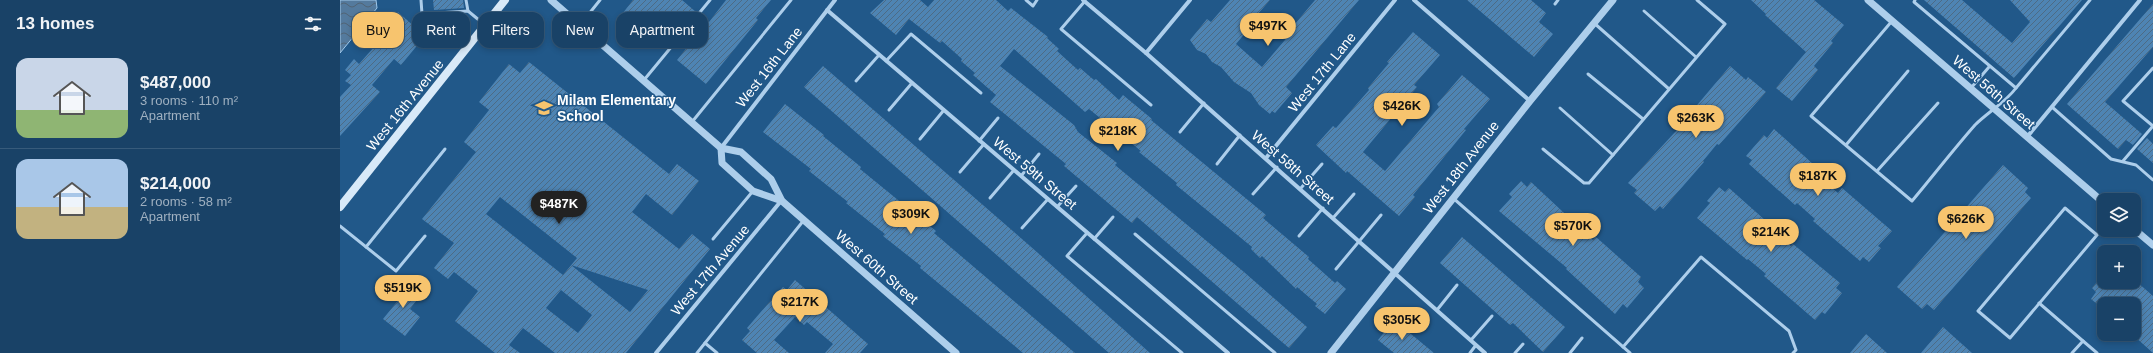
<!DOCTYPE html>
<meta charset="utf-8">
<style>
body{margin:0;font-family:Helvetica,sans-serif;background:#22496d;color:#f1f3f6;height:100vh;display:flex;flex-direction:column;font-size:15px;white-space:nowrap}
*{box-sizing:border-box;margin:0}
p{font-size:13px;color:#9fb0c0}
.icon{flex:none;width:22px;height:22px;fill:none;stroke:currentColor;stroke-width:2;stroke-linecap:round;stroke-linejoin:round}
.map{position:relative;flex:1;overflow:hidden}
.drawer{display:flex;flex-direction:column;background:#194267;width:340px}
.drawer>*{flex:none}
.banner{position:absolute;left:12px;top:12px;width:380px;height:36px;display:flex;gap:8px}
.tools{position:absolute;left:1757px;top:193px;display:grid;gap:8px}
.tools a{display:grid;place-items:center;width:44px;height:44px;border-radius:8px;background:#194267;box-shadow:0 2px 6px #0003,0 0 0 1px #375b7b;font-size:20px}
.price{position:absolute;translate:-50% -34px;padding:0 9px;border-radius:14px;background:#f7c46e;color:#111;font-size:13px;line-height:26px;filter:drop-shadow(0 1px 2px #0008)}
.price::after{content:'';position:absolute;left:50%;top:24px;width:12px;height:9px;margin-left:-6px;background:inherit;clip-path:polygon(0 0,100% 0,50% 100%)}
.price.selected{background:#222;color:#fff}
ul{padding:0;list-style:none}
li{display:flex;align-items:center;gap:12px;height:100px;padding:0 16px}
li+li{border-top:1px solid #375b7b}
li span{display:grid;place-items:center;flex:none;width:112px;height:80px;border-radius:12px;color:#555}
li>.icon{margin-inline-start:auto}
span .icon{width:48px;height:48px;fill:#fffc;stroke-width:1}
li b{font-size:17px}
h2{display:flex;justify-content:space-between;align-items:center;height:48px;padding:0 16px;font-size:17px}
.pill{padding:0 14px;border-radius:12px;background:#194267;box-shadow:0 2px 6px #0003,0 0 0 1px #375b7b;font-size:14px;line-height:36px}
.pill.selected{background:#f7c46e;color:#111}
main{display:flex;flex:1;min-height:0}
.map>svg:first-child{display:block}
</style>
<main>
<section class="drawer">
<h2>13 homes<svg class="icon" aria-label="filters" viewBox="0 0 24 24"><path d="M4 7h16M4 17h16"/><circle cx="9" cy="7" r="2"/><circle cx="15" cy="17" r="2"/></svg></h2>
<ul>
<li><span style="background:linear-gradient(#c9d6e8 65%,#8fb573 0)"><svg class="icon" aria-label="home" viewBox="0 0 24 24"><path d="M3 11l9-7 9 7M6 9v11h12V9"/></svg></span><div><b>$487,000</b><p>3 rooms · 110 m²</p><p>Apartment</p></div></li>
<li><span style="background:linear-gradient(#a9c7e8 60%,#c2b280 0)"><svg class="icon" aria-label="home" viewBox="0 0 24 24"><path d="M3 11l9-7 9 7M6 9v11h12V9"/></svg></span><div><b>$214,000</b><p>2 rooms · 58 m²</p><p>Apartment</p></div></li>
</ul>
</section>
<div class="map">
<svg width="1813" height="353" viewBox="0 0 1813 353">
<defs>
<pattern id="water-waves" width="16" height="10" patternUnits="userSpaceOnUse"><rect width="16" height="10" fill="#547a9d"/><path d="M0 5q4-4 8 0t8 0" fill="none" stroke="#506374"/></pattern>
<pattern id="building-hatch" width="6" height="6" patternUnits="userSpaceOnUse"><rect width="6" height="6" fill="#4e84b3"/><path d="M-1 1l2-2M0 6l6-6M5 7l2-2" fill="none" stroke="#4d6b85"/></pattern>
</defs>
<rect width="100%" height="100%" fill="#215889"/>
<path fill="url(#water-waves)" stroke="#a1caec" d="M0,0H36L37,8L0,53Z"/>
<g fill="url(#building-hatch)" fill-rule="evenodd">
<path d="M93,0H123L124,8L94,10Z"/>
<path d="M293,0H342L356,12L341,30L327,19L309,42L279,18Z"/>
<path d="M386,0H431L416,18L418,20L366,84L337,60L353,40L346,34L361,16L369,22Z"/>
<path d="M544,0H580L588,7L594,0H656L668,11L671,8L708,37L707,38L719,49L717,51L738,70L740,68L754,80L756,79L779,100L783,95L812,119L811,120L926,215L923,218L969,257L968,259L995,283L997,281L1006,289L985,314L975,306L977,304L957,287L956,289L922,256L920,258L911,249L912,247L836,185L837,183L799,152L801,151L749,109L745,112L674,49L660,66L734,125L738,132L777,163L775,165L904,272L967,327L949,348L797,217L792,223L724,166L726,164L650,102L656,95L633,75L635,73L621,61L622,59L602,41L600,43L569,19L556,35L530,13Z"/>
<path d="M890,0H930L910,23L912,25L896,44L922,67L956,27L954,25L975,0H1019L946,87L952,93L935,113L932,111L930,114L919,105L911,93L894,82L881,67L872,62L866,54L857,50L850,40L867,19L871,22Z"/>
<path d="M1127,0H1191L1206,13L1199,22L1213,34L1194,57Z"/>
<path d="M1411,0H1474L1504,25L1491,41L1493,43L1474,66L1478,70L1452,101L1436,88L1466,52L1425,15L1426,14Z"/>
<path d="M1584,0H1622L1672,43L1690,22L1670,0H1742L1674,78Z"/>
<path d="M1813,4V47L1765,102L1802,134L1793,145L1786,140L1778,149L1727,104Z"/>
<path d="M58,12L85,36L61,65L54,59L32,85L40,92L0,136V97L11,85L5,81L11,75L5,70L14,59L19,64L34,47L30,44Z"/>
<path d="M1073,32L1100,55L1074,85L1077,87L1023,152L1045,171L1099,107L1097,104L1122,75L1150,99L1124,129L1126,130L1073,195L1075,197L1059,216L1007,171L1006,173L976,145L993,126L996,128L1029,90L1028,88L1049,63L1047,62Z"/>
<path d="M189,62L329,174L337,164L359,181L332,215L306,194L292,212L339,249L352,234L370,249L286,353H215L183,328L169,345L180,353H155L115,321L138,291L114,272L108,279L94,268L114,243L82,219L136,152L124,142L149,110L139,102L169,64L180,73ZM160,197L237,258L223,275L146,214ZM231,265L308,290L290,312ZM221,290L252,315L238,333L206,308Z"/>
<path d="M483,66L698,253L810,353H769L464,87Z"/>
<path d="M1390,66L1406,80L1408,77L1426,92L1379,145L1377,144L1363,161L1364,162L1323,209L1320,206L1315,211L1294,193L1297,190L1288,183L1348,118L1347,117Z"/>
<path d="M445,104L484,135L483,136L521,167L520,169L596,231L594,233L735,353H683L580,268L581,266L543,236L545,234L506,203L508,202L469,171L471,169L423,132Z"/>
<path d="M1434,129L1483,173L1479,177L1498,193L1502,188L1552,231L1538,246L1541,248L1529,262L1523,257L1520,261L1473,221L1475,219L1457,203L1455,205L1409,164L1412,160L1406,156L1424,135L1427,138Z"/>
<path d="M1807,138L1813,144V163L1797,149Z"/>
<path d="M1663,165L1688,188L1685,192L1691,198L1594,310L1587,304L1582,309L1557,287Z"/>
<path d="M1181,181L1187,187L1191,182L1253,240L1256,237L1301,277L1298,282L1304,288L1287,308L1283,304L1275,314L1226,269L1227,268L1159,211L1172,197L1169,194Z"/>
<path d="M1379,187L1385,192L1389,188L1435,229L1433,231L1451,246L1453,244L1500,283L1496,288L1502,293L1485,314L1482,312L1475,320L1424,276L1426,274L1408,259L1407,260L1357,218L1370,203L1367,201Z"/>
<path d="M1122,237L1225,327L1203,352L1173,323L1170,325L1100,263Z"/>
<path d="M61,280L80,296L70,309L80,317L65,336L43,319L60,298L52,291Z"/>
<path d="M455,280L528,344L520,353H485L493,344L467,322L464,325L455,317L434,340L449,353H417L402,340L410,331L407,328L426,306L443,287L447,290Z"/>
<path d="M1757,282H1797L1813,296V353L1794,336V304H1757L1751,299L1756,292L1752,288Z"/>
<path d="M1054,320L1094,353H1054L1038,340Z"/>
<path d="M1603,327L1632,353H1581Z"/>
<path d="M1526,334L1547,353H1510Z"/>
</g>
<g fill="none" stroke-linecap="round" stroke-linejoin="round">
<g stroke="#adceeb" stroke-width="3">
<path d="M81,0L82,14L128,11L145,25"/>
<path d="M126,0L128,11"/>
<path d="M686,0L693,6L697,0"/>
<path d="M745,1L721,29L811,105"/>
<path d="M1215,4L1218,0"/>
<path d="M1304,11L1356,57"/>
<path d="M1552,21L1471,116L1572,201C1593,176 1613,150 1635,125C1648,112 1666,102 1676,88L1574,2L1575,0"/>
<path d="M1254,23L1329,89"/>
<path d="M240,25L260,0"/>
<path d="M546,61L571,34L641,93"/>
<path d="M1248,74L1303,119"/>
<path d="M304,80L370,0"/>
<path d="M516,81L539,55"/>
<path d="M1631,88L1649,67"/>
<path d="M1676,88L1750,0"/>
<path d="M1712,107L1771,159L1796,165L1813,180"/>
<path d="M1220,108L1273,155"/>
<path d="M549,110L572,83"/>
<path d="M352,122L451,0"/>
<path d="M840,132L864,103"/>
<path d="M580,139L604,110"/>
<path d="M639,141L658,118"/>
<path d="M1506,145L1568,71"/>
<path d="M1203,149L1244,183H1249L1385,24L1357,0"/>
<path d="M1783,161L1813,126L1783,101L1813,68"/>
<path d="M877,164L900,135"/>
<path d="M1537,171L1598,103"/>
<path d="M620,172L644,144"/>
<path d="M681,176L699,154"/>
<path d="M961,188L982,164"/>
<path d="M913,194L937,167"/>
<path d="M650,198L674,170"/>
<path d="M1113,198L1290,353"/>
<path d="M717,207L736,186"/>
<path d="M993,218L1014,194"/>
<path d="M0,226L56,271L85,236"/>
<path d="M682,228L708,199"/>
<path d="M747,233L727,256L842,353"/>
<path d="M795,234L935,353"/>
<path d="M1757,235L1725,208L1638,311L1670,338L1757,235L1764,226"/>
<path d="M959,236L983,208"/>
<path d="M373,239L413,191"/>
<path d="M754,239L773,217"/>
<path d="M26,247L105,149"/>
<path d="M996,269L1041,215"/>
<path d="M1699,303L1743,341L1732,353"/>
<path d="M1097,310L1117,285"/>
<path d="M1131,340L1152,316"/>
<path d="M1743,341L1757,353"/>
<path d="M365,343L377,353"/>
<path d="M1283,347L1361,257L1449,331L1456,350L1453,353"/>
<path d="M357,353L464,220"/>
<path d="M1130,353L1136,345"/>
<path d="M1175,353L1183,344"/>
<path d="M1230,353L1242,338"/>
</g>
<g stroke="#adceeb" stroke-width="4">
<path d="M743,0L806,53L1145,353"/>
<path d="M1074,0L1190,101"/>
<path d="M487,10L888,353"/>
<path d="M806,53L850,0"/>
<path d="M1687,137L1800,0"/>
<path d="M381,148L495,0"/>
<path d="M926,158L1055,0"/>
<path d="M316,353L441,201"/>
</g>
<g stroke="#adceeb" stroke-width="7">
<path d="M211,0L381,148L401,152L431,179L442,201L616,353"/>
<path d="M1528,0L1764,203"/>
<path d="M381,148L382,163L413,191L442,201"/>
<path d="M1794,229L1813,245"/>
<path d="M991,353L1190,101L1273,0"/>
</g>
<path stroke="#d8e9f8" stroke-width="8" d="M0,207L165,0"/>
</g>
<defs>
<g id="school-bare" transform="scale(1.38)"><path d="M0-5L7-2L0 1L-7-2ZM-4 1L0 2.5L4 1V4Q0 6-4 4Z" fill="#f7c46e" stroke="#215889" stroke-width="2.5" paint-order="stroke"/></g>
</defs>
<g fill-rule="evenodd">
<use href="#school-bare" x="204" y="108"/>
</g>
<g text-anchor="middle" stroke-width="3" stroke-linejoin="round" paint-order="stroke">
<g font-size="14" fill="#fff" stroke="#215889">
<text transform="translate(429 67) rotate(-52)" y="5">West 16th Lane</text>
<text transform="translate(982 72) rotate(-51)" y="5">West 17th Lane</text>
<text transform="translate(1654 92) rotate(41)" y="5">West 56th Street</text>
<text transform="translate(65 105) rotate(-51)" y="5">West 16th Avenue</text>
<text transform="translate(953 167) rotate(41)" y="5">West 58th Street</text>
<text transform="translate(1121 167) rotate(-52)" y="5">West 18th Avenue</text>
<text transform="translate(695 173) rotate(40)" y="5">West 59th Street</text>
<text transform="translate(537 267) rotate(41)" y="5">West 60th Street</text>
<text transform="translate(370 270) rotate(-50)" y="5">West 17th Avenue</text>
</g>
<g font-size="14" font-weight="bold" fill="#fff" stroke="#215889" text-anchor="start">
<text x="217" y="105">Milam Elementary<tspan x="217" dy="16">School</tspan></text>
</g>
</g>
</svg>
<div class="tools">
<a><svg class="icon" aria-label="layers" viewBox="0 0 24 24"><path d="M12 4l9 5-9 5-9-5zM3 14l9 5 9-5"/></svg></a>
<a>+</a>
<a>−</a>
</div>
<b class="price" style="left:928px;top:47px">$497K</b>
<b class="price" style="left:1062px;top:127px">$426K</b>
<b class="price" style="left:1356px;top:139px">$263K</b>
<b class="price" style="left:778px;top:152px">$218K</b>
<b class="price" style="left:1478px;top:197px">$187K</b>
<b class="price selected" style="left:219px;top:225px">$487K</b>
<b class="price" style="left:571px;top:235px">$309K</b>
<b class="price" style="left:1626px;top:240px">$626K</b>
<b class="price" style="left:1233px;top:247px">$570K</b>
<b class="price" style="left:1431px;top:253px">$214K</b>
<b class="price" style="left:63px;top:309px">$519K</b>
<b class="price" style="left:460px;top:323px">$217K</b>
<b class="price" style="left:1062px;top:341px">$305K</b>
<div class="banner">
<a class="pill selected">Buy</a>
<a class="pill">Rent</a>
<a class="pill">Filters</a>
<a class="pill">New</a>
<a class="pill">Apartment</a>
</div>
</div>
</main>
